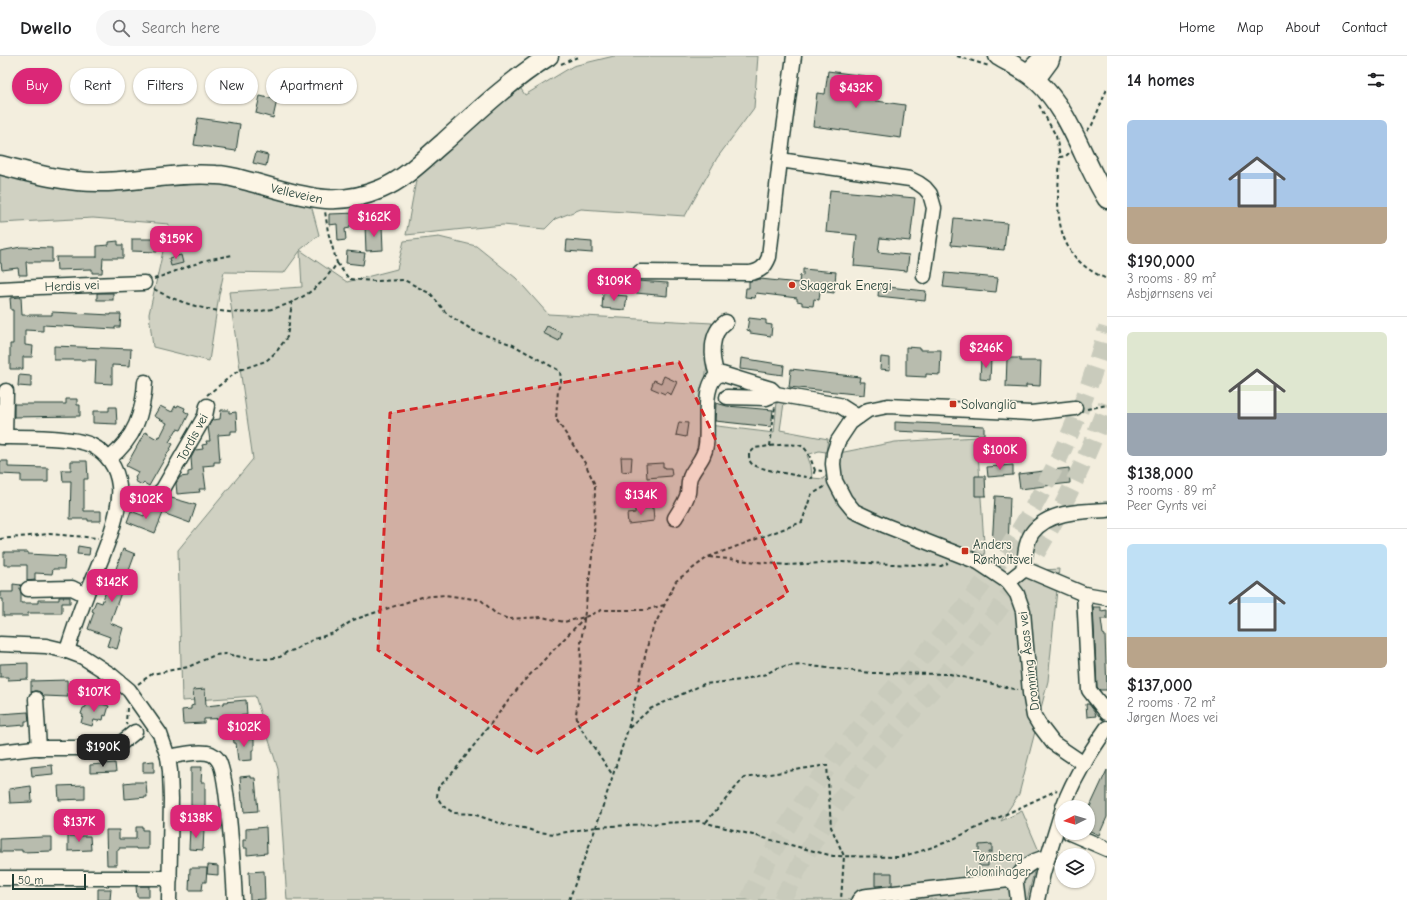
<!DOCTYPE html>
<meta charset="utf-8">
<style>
body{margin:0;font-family:"Comic Neue",sans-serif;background:#f6f6f6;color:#202124;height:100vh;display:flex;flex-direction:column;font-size:15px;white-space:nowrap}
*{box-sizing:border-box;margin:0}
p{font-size:13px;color:#757577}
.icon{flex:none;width:22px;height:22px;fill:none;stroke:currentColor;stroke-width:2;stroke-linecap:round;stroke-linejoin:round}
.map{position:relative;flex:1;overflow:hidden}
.side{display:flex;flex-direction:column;background:#fff;width:300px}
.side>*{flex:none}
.hud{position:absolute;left:12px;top:12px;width:380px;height:36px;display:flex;gap:8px}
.needle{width:26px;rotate:265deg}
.fabs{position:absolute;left:1055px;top:744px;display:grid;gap:8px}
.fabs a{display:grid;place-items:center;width:40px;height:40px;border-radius:50%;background:#fff;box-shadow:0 1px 3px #0004;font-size:20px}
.scale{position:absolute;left:12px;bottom:10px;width:74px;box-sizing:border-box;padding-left:4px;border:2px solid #1f3d34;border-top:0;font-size:11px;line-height:14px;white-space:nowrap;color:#1f3d34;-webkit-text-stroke:3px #fcf5e5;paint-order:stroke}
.price{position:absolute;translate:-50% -34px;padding:0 9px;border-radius:8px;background:#db2777;color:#fff;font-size:13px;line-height:26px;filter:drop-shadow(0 1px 2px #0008)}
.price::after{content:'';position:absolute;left:50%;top:24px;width:12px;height:9px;margin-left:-6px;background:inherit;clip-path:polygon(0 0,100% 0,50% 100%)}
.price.current{background:#222;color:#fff}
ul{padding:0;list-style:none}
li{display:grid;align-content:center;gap:8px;height:212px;padding:0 20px}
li+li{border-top:1px solid #e0e0e0}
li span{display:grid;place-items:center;height:124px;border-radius:6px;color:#555}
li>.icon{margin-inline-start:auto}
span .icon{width:72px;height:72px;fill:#fffc;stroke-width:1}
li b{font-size:17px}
h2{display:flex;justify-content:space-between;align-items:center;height:48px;padding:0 20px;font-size:17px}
.tag{padding:0 14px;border-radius:18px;background:#fff;box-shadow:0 1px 3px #0004;font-size:14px;line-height:36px}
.tag.current{background:#db2777;color:#fff}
header{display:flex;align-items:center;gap:24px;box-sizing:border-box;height:56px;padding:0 20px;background:#fff;border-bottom:1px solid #e0e0e0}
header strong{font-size:19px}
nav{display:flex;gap:22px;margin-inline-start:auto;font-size:14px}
.search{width:280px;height:36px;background:#f6f6f6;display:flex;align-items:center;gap:10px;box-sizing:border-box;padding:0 14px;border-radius:22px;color:#757577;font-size:15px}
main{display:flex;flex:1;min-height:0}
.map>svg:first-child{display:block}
</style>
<header>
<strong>Dwello</strong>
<div class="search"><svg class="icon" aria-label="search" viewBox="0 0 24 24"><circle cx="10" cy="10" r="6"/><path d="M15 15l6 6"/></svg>Search here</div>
<nav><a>Home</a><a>Map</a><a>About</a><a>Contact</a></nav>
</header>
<main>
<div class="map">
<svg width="1107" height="844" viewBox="0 0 1107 844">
<rect width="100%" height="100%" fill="#f3eede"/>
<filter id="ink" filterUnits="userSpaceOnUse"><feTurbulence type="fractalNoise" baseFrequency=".025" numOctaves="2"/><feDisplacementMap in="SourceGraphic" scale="8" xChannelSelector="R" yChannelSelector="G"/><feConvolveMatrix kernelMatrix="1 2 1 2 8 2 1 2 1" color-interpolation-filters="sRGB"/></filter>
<g filter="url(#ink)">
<g fill="#d0d1c2" stroke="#78877b">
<path d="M614,0H758L754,52L717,102L685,160L581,153L555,163L545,173L503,169L406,179L417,119L515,24L525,39L573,10Z"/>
<path d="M0,112L94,126L197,118L309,141L319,179L300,194L347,226L397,213L404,185L439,181L476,190L516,222L548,258L712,267L697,391L709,398V369L774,377L777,346L784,347L780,374L828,383L826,396L819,395L807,399L811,410L812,422L824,423L839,397L895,386L977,381L986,518L1059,513L1048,625L1019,738L1001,765L1022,755L1039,795L1027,844H287L278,713L255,640L182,645L178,494L253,403L229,236L302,231L300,195L284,217L224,216L219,239L209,305L153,291L149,258L169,168L93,162L0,167Z"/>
</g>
<g fill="#b8bcae" stroke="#1f3d34">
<path d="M828,15L865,20L862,43L905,49L901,82L813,70L817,37L825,38Z"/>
<path d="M260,40L277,44L273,62L256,57Z"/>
<path d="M198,62L240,68L236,95L194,89Z"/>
<path d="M256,96L268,99L266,110L253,107Z"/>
<path d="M830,134L915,142L910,185L880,182L878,196L909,199L907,215L854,210L857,179L826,176Z"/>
<path d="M358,157L359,168L350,169V172L345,173L346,184L338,185L337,168L329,169V158Z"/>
<path d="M954,162L1007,167L1004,194L951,189Z"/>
<path d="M365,169H382L383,194L366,195Z"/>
<path d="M132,183H158L157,196L132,195Z"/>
<path d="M567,184L592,186V197L566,195Z"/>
<path d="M118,185V189H123V202H103L102,217H92V213L57,214L56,201H97V190L109,189V186Z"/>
<path d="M21,191L52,192V206H26L27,219H19L18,212L2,214L1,207H0V195Z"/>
<path d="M347,195L365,197L363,209L346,207Z"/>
<path d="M181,199L183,207L171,210L169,202Z"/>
<path d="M803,213L836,216L834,237L820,235L819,244L814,243L813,250L802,249V246L797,245V242L756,237L755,242L745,241L746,232H749V225L760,223L799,227L800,219L803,220Z"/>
<path d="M945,217L998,222L996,236L943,231Z"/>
<path d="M637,225L668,227L667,240L636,237Z"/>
<path d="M879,230L926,235L925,245L878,240Z"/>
<rect x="97" y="237" width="16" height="7"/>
<path d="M603,238L627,240L625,254L602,252Z"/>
<path d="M21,241L22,259H52V256L111,259V258H121L120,271H115V273L43,269V275L25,274V289L33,290L32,301H23V313H10V288H13V254H11L10,242Z"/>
<path d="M749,262L766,264V268L772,269L771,280L750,277V275L747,274Z"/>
<path d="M547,270L562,277L559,285L543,277Z"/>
<path d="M54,290L131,293L130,310L112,309V328L95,327L96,304H54Z"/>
<path d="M906,291L920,292V294H941L940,319L926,318V321L906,320Z"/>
<path d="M881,301L890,302V314L880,313Z"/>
<path d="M741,302L784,309L783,319L740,313Z"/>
<path d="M1007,302H1020V305H1041L1040,330L1026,329V332L1006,331Z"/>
<path d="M981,303H991L990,324L980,323Z"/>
<path d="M791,313L860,321L859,326H865L864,339L789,331Z"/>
<path d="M19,319L31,320V331L18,330Z"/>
<path d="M664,320L677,326L671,339L666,336L665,338L651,332L654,324L661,327Z"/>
<path d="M66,343H77V349H80V360L14,361V348H66Z"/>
<path d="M716,347L727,350L773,354L771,371L715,365Z"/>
<path d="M178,349L185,352L184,355L189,358L181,374L177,373L169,386L173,388L149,430L144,427L142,429L135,425L136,423L135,422L138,416L126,410L145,376L157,383L158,380L160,381L167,367L154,360L160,350L172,356L175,350L177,351Z"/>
<path d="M109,351H116L117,368L93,367V355H109Z"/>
<path d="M221,354H229V357L236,356L237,375H231V378L218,379L220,406H214V409L203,410L206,433H199L200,436L177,438L176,427L180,421L188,420V416L192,415L191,402L195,394L203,393L202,389L207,388L206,385H210L208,371L212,364L220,363Z"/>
<path d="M679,366L688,367L686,381L676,379Z"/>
<path d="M895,366L984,370V379L895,375Z"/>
<path d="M621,401H632L631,415L622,416Z"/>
<path d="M0,405H8V411L48,412V426H21V419L0,418Z"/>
<path d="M71,405H87L88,423H84V455H101V465H88V463H70L71,425H63L62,414H71Z"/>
<path d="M663,407V411H665V412H671L672,420L647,422L646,408Z"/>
<path d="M1013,409V419L988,421L987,411Z"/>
<path d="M1069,412L1070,427L1020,433L1018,418Z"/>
<path d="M975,420H985L986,440H975Z"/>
<path d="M995,440L1010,441L1008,491L992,490Z"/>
<path d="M168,441L196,449L190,467L163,457Z"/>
<path d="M653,452L654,465L628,468L627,458L635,457V453Z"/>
<path d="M152,453L163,457L155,477L127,466L131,455L144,460L147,454L151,455Z"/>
<path d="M78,490L90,492L89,499L77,498Z"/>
<path d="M123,493L135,498L110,567L123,572L117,593L107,590L110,581L88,573L94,556L92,555L96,545L102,547L106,535H108Z"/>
<path d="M4,496H28V498L65,500L64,513H53L52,518L35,517V524L27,525V509H4Z"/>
<path d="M13,528L21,529L20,533L21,538V547H38V544H59V541H70V547H62V557H28V560H3V543H0V536H13Z"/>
<path d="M1093,551H1101V555L1107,554V563H1101L1103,578L1105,579L1107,634H1100L1097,631Z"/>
<path d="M28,607V623L8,624V621H0V608Z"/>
<path d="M67,624L68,641L44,640L40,636L36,635L31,636V625Z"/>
<path d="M84,627L94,629L92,640L82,638Z"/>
<path d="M205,633L206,650L224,648V646L246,644L247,659L236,660V662L204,663V667L183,668L182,654L191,653V650L194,649L193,634Z"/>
<path d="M86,644L109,650L106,660L104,659L103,664L99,663L98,665L94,664L92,670L81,667L83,659L81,658L83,652L86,651Z"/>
<path d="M1086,648H1089L1095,656L1096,660L1087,661Z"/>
<path d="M28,656L29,665H25V669L0,671V658Z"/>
<path d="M233,679H244V683H254V694H252V704L238,705L236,687H234Z"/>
<path d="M154,705V716H143V706Z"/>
<path d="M115,707L116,716L90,717V709Z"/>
<path d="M52,709L53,718L32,720L31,711Z"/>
<path d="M191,711H202L201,726H205V751L191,750Z"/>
<path d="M1107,714V761L1099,779L1088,774V755Z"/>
<path d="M250,720V722H255L258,755L244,756L243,745H242L240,721Z"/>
<path d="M133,726H146L147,741L125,743L124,727Z"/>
<path d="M85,729V743L59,744L58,730Z"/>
<path d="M31,730L32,746L10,747L9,733Z"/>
<path d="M136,771H143V774H148V793H136V792H119V794H117V809H107L106,774H119V783H136Z"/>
<path d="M266,771L267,797L247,799V792H243V784H246V773Z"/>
<path d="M190,772L204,773L203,794L189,793Z"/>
<path d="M68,780H90L91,794L68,795Z"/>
<path d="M43,781H52V795L22,796V794H12V796H0V783Z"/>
<path d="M992,788V796H989V806L988,805V810H979V789Z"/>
<path d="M208,809L218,810V819L207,818Z"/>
<path d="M190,812H207L206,826H203L202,834H189Z"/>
<path d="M264,815L265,843L250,844L249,816Z"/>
<path d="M875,817H892V829L875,830Z"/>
<path d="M136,830H149V841H137Z"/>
<path d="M98,833H111L110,844H98Z"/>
</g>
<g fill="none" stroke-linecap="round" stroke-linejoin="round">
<g stroke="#c9cbbc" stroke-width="18" stroke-dasharray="18 9" stroke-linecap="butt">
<path d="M749,844C774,786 812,728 853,680C896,628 944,580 984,526C1042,449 1081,365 1107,272"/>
<path d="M782,844C805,797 832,752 865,711C907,660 953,613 993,561C1042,496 1079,424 1107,348"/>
</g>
<g stroke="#1f3d34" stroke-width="17">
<g id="minor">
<path d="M1026,16L1042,0"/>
<path d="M1037,25L1051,6L1053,0"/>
<path d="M780,104L910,123L918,127L925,132L930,138L934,152L924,220"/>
<path d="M640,216L750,217C761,215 765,211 769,201L781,95L794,0"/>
<path d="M0,233L39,231L144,227"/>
<path d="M717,319C711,302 709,277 726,266"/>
<path d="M727,341L766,342L776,338"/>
<path d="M1075,352L1031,357L888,350L868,354L858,361L850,367L838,385L834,397L833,408L835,425L845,444L854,455L884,469L978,506L1008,526L1025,513L1084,538L1107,542"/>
<path d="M0,381C22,381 72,380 91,389C107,397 117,412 119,430C122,459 99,509 87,537C80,556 73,575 67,595"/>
<path d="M5,381L6,335"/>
<path d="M109,403C135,382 143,358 145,326"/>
<path d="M119,442C135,448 152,445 163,433L205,360L207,350"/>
<path d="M675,462C679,455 686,446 688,437C689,432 688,424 691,419C696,409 705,401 706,389C709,372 700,322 722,318L771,333L776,338L839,349L858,361"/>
<path d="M28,533L72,532L86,539"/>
<path d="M1084,538L1089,634L1107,657"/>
<path d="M0,588L46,590L67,595L83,601L111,619L129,634L160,678L168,701L170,715L171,743L169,844"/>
<path d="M36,643L39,692"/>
<path d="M0,696L34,692H115L135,676"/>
<path d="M168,701C179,699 201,694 211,698C213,699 217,702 218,704C228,716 234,823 235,844"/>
<path d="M1084,708L1053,687L1040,670L1034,660L1030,637L1023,555L1017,538L1008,526L1023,514C1025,502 1025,487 1032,477C1048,455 1082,455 1107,454"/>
<path d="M1063,751C1073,723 1090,696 1107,672"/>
<path d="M1070,777L1107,793"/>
<path d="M0,822H170"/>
<path d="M1014,827C1022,812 1031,804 1048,801"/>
<path d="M859,844L862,841L868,840L1009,824L1016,828L1018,844"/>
<path d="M1037,844L1043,817L1062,755"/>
</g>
</g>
<g stroke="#1f3d34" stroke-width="21">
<g id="major">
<path d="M998,0C1011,8 1025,14 1037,25C1072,57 1082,104 1107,143"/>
<path d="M0,109C35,118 68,127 104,126C141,125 179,116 216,119C228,119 240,123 251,126C299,138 332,154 381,133C405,123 424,103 444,86C477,56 511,24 549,0"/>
</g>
</g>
<g stroke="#1f3d34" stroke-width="2" stroke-dasharray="4 3" stroke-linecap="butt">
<path d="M957,0L989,10"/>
<path d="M561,8L580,0"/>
<path d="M1039,49L1056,80L1060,101"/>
<path d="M1087,75L1092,69L1107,33"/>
<path d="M1069,97L1066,100L1060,101C1057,152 1050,199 1107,223"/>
<path d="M337,207L349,223L375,225L404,224L431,238L447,258L474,275L513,289L560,315L561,325L558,334L556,363L585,407L595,429L594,485L581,587L580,628L576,658L578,668L612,718"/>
<path d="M154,223L206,204L232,199"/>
<path d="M154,233C213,266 297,270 337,207L328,176L325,155"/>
<path d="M207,339L239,314L266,305L277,295L287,281L292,247"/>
<path d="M1087,353L1107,349"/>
<path d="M770,390L775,350"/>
<path d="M815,414L812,422C801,420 758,414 751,407C749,404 749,401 749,398L755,392C765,391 795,385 803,391C809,395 812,408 815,414L822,415"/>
<path d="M0,483L49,478L98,482"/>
<path d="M709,501L787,509L842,506L941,510L948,507"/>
<path d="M585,561L522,627L455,714L438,732L437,741L443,750L454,757L473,758L508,770L524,772L537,776L555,778L596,771L699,765L833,800L899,801L918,796L947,786L1057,734"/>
<path d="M138,628L152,618L188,611L215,599L226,598L247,602L267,603L280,601L287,596L294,594L314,583L334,577L353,564L422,541L445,539L481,544L496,558L508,563L542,561L564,566L585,561L602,554H646L664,549"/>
<path d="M127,652L126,667L127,669"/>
<path d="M629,672L650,653L704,628L742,624L766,618L777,612L787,610L802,609L872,617L950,618L1018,634"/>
<path d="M706,766L744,722L827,709L831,771L844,800L841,844"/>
<path d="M569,844L596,771L628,673L650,579L676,525L708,501L802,466L811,439L826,430"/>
</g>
<use href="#minor" stroke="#fcf5e5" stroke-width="14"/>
<use href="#major" stroke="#fcf5e5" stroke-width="18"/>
</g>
</g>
<path fill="#d62828" fill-opacity="0.2" stroke="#d62828" stroke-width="3" stroke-dasharray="8 5" stroke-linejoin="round" d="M679,306L788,537L536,698L378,594L390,357Z"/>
<g fill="#c8321e" stroke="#fcf5e5" stroke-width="1.5">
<circle cx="792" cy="229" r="4"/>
<rect x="949" y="344" width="8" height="8" rx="2"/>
<rect x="961" y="491" width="8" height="8" rx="2"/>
</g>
<g text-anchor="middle" stroke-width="3" stroke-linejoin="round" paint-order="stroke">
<g font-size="13" fill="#1f3d34" stroke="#fcf5e5">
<text transform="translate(297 137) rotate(13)" y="5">Velleveien</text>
<text transform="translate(72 229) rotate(-2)" y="5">Herdis vei</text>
<text transform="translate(192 381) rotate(-62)" y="5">Tordis vei</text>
<text transform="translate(1028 605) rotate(-97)" y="5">Dronning Åsas vei</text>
</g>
<g font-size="13" fill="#1f3d34" stroke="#fcf5e5" text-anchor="start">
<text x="800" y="234">Skagerak Energi</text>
<text x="961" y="353">Solvanglia</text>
<text x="973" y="493">Anders<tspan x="973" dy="15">Rørholtsvei</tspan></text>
</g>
<g font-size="13" fill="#425b50" stroke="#fcf5e5">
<text x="998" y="805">Tønsberg<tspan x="998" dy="15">kolonihager</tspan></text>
</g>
</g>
</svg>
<div class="fabs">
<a><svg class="needle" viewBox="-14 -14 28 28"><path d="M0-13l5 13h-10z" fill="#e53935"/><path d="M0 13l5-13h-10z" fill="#757577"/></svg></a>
<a><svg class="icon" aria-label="layers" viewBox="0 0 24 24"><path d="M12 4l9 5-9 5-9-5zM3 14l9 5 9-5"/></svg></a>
</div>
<div class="scale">50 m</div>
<b class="price" style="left:856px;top:53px">$432K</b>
<b class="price" style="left:374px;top:182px">$162K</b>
<b class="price" style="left:176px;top:204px">$159K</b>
<b class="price" style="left:614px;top:246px">$109K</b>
<b class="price" style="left:986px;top:313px">$246K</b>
<b class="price" style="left:1000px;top:415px">$100K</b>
<b class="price" style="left:641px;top:460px">$134K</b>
<b class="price" style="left:146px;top:464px">$102K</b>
<b class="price" style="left:112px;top:547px">$142K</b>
<b class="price" style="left:94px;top:657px">$107K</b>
<b class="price" style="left:244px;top:692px">$102K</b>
<b class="price current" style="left:103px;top:712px">$190K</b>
<b class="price" style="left:196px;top:783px">$138K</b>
<b class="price" style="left:79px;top:787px">$137K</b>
<div class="hud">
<a class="tag current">Buy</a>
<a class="tag">Rent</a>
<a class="tag">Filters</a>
<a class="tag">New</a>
<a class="tag">Apartment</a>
</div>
</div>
<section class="side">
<h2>14 homes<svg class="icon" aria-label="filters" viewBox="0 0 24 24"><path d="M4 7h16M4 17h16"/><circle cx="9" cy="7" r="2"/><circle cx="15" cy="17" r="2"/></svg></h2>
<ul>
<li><span style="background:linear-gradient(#a9c7e8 70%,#b9a48a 0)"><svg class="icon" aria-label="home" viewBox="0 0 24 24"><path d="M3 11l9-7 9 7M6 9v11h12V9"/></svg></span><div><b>$190,000</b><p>3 rooms · 89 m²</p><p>Asbjørnsens vei</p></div></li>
<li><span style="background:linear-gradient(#dfe7d0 65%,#9aa5b1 0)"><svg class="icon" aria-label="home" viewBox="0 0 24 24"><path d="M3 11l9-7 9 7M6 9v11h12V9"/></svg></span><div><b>$138,000</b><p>3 rooms · 89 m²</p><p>Peer Gynts vei</p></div></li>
<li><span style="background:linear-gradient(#bfe0f5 75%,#b9a48a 0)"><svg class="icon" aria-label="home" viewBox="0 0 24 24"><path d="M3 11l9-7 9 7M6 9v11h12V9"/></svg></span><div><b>$137,000</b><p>2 rooms · 72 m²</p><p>Jørgen Moes vei</p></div></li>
</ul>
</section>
</main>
